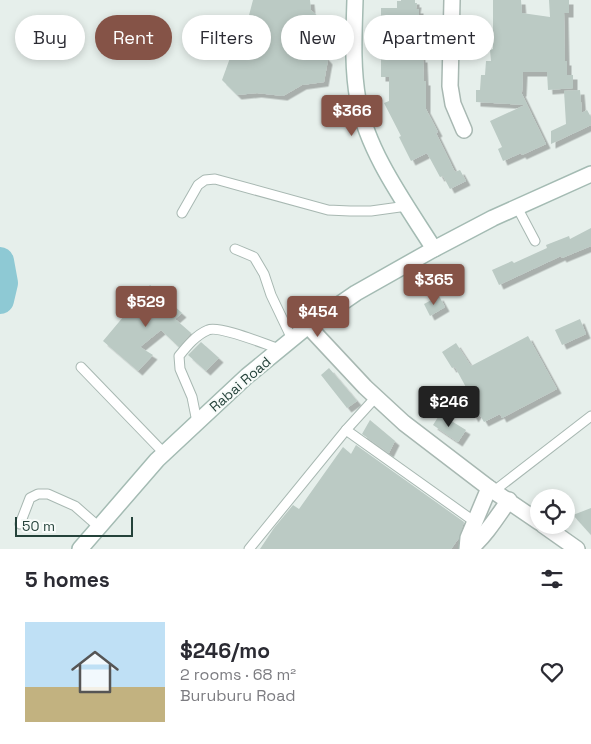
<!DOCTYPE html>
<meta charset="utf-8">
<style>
body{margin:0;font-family:"Space Grotesk",sans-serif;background:#f2f2f3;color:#2b2b33;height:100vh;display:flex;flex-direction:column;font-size:19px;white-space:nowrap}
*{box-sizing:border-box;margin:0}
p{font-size:16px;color:#7c7c81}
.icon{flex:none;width:28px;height:28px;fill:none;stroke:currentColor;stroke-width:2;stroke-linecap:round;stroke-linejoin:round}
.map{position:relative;height:549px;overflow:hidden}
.drawer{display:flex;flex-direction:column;background:#fff;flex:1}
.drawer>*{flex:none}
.banner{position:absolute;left:15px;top:15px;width:561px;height:45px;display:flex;gap:10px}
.tools{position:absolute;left:530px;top:489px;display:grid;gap:10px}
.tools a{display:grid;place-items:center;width:45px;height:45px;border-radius:50%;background:#fff;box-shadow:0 2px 8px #0003;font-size:25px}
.scale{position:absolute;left:15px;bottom:12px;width:118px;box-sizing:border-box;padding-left:5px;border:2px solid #24423a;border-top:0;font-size:14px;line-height:18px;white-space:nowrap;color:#24423a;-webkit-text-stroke:4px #f7fbf9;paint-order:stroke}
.price{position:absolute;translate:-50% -42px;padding:0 11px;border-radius:5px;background:#855347;color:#fff;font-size:16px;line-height:32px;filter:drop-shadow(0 1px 2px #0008)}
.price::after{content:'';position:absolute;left:50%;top:30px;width:15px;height:11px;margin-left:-8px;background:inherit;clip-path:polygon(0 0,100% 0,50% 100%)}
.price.on{background:#222;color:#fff}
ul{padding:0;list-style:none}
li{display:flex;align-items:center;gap:15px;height:125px;padding:0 25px}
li+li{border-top:1px solid #e1e1e2}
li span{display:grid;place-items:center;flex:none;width:140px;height:100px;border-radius:0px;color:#555}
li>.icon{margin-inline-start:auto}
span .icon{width:60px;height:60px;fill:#fffc;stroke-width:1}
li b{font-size:21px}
h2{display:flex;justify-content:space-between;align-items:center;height:60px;padding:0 25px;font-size:21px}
.tag{padding:0 18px;border-radius:22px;background:#fff;box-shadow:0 2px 8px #0003;font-size:18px;line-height:45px}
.tag.on{background:#855347;color:#fff}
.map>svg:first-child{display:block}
</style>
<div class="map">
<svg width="591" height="549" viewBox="0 0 591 549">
<defs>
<filter id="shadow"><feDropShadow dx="4.5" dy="4.5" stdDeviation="0" flood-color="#0004"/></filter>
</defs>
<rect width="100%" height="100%" fill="#e6efeb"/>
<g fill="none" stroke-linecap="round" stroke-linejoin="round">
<path stroke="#8ec9d4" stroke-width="28" d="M0,261L4,283L0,300"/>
</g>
<g fill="#bbcac4" filter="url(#shadow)">
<path d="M253,0H310L311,10L327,25L316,46L328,60L324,82L302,85L283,96L257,93L237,95L222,80L230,58L216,42L225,21L248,19Z"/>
<path d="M401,0H415V3H417L416,9H419V30L421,58H423L424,81H426V109L438,132L436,133L455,172L460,170L466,181L450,189L443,176L440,177L427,153L411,161L399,137L401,136L384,103L389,101V77H381V8H397V1H401Z"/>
<path d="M493,0H521L522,13L550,17L549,0H569V13H564L565,61H567V75H573V88L548,90L547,72H523L522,92H521L546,144L522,155L521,153L503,161L498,149L502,147L490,121L525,105L476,102V90H480L481,75H485L486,61H491L490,50L493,49Z"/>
<path d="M580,90L582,113L587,110L591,117V125L551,144V131L566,124L564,91Z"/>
<path d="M591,228V246L562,258L561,256L499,285L492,270L512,261L514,263L547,248L546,245L569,236L570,239Z"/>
<path d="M150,285L182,313L175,319L191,333L179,347L161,330L140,347L153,355L138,371L103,341Z"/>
<path d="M439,296L445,307L430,316L424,304Z"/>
<path d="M580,319L586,334L562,345L555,330Z"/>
<path d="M528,336L557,389L502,418L500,414L484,422L478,412L474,418L462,395L468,391L455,367L452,368L442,352L456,343L471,366Z"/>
<path d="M201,342L219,358L206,371L188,355Z"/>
<path d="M329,368L357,401L347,408L321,375Z"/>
<path d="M440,414L466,430L458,442L433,425Z"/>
<path d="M370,420L395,441L389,453L362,434Z"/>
<path d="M356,445L464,522L459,538L451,549H260L274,528L293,505L299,509L343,447L351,454Z"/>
<path d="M591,508V535L573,515Z"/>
</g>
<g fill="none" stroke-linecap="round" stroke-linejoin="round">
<g stroke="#a8b8b2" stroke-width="11">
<g id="lane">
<path d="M517,207L535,241"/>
<path d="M182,213L198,185L205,180L215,179L328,210L350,211H371L407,206"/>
<path d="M235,249L254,257L264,274L271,295L292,339"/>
<path d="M81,367L164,453"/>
<path d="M197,422L192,397L180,369L179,356C187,346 196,335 208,330C219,325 267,345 280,349"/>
<path d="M346,430L475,522"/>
<path d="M494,491L591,416"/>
<path d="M20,524L30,498L38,494H48L75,506L99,527"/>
<path d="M249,549L346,430L376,397"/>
</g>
</g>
<g stroke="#a8b8b2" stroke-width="18">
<g id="street">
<path d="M452,0L450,86L453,104L464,130"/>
<path d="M308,326L365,387L404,423L489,488L539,522"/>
<path d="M543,525L577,549"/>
<path d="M467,549L468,538L489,488"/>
<path d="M470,549C486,535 497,517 509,500"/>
</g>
</g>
<g stroke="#a4bbb3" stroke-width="18">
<g id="secondary">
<path d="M355,0C354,33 352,67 358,100C368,153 405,203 434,249"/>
<path d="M80,549L157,460L247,376L308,326L356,293L434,249L493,218L591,174"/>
</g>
</g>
<use href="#lane" stroke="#fff" stroke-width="9"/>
<use href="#street" stroke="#fff" stroke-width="15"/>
<use href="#secondary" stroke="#fff" stroke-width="15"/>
</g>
<g text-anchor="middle" stroke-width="4" stroke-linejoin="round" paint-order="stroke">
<g font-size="14" fill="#24423a" stroke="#f7fbf9">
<text transform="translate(240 384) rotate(-41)" y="5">Rabai Road</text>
</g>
</g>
</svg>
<div class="tools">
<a><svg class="icon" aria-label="locate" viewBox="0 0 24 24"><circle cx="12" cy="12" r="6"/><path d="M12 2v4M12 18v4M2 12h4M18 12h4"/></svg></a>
</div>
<div class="scale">50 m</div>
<b class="price" style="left:352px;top:137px">$366</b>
<b class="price" style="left:434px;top:306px">$365</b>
<b class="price" style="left:146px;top:328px">$529</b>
<b class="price" style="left:318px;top:338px">$454</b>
<b class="price on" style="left:449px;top:428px">$246</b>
<div class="banner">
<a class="tag">Buy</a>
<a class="tag on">Rent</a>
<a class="tag">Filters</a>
<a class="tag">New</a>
<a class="tag">Apartment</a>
</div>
</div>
<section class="drawer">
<h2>5 homes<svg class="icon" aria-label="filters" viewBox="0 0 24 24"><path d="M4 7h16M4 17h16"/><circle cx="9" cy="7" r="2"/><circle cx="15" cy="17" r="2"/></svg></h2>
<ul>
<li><span style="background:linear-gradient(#bfe0f5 65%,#c2b280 0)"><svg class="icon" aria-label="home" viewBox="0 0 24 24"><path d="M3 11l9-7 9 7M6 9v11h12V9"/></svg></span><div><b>$246/mo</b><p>2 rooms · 68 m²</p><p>Buruburu Road</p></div><svg class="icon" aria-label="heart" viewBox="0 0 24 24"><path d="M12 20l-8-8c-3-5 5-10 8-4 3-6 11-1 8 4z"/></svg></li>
</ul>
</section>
